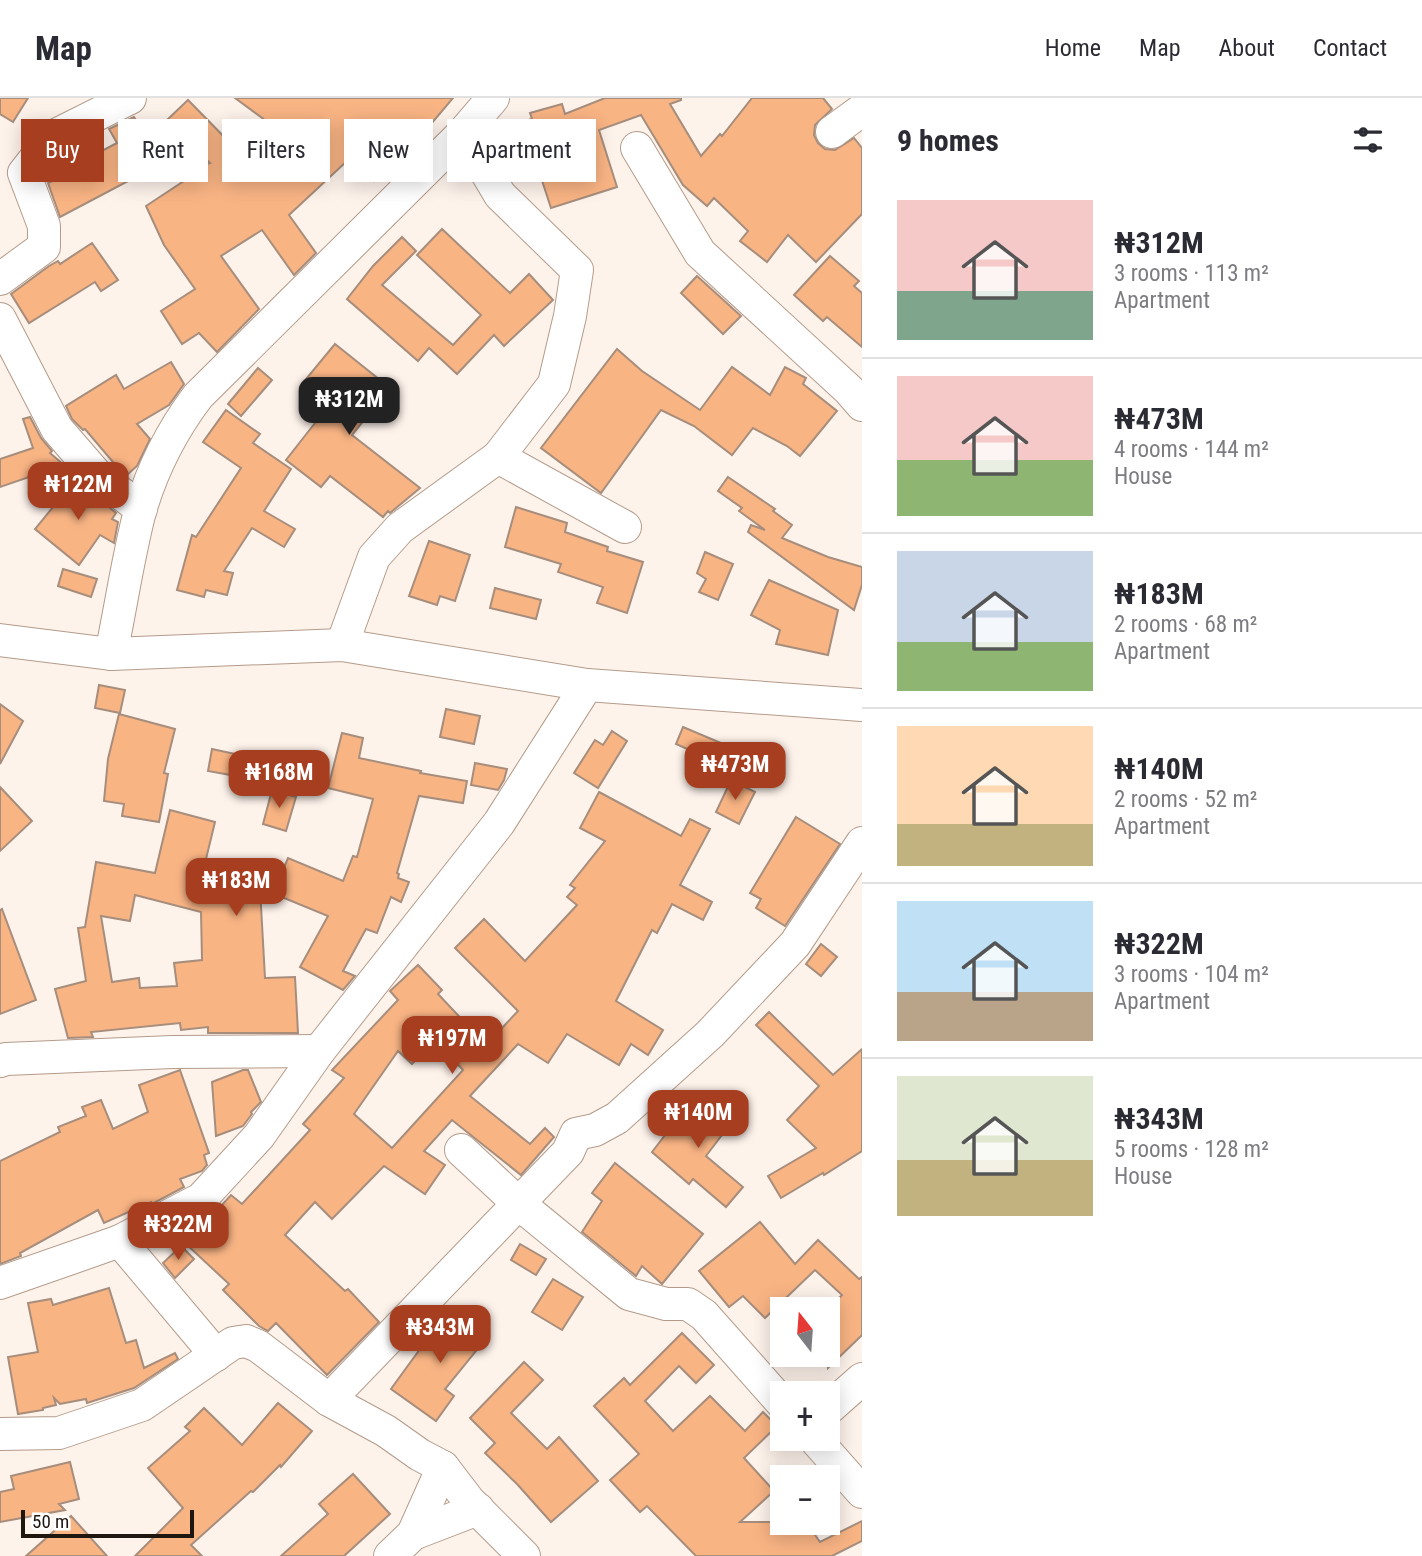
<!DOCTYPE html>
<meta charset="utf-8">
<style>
body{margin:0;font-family:"Roboto Condensed",sans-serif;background:#f7f7f7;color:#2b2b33;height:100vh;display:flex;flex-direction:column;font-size:26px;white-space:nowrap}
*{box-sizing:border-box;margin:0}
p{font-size:23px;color:#7c7c81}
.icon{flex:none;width:38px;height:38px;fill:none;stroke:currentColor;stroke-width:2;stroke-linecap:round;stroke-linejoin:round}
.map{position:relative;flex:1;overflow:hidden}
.sheet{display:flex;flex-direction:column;background:#fff;width:560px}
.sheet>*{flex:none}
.hud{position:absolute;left:21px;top:21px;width:665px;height:63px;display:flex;gap:14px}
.needle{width:46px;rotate:343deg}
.tools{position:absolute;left:770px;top:1199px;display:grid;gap:14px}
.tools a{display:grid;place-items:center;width:70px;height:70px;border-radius:0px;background:#fff;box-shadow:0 4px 18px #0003;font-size:35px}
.scale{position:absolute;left:21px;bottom:18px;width:173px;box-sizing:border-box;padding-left:7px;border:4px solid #1f160f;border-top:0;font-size:19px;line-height:24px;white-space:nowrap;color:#1f160f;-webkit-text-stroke:5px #fff;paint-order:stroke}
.price{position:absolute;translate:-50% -60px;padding:0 16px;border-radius:14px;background:#a63e1f;color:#fff;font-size:23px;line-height:46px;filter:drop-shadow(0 2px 4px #0008)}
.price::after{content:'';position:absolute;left:50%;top:42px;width:21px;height:16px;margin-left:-10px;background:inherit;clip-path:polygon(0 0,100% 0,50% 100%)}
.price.active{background:#222;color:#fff}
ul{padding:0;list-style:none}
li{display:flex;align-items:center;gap:21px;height:175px;padding:0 35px}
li+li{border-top:2px solid #e1e1e2}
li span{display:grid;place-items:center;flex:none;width:196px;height:140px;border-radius:0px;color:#555}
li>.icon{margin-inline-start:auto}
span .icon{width:84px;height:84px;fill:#fffc;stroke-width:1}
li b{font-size:30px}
h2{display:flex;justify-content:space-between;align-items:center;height:84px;padding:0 35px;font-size:30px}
.chip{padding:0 24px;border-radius:0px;background:#fff;box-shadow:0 4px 18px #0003;font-size:24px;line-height:63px}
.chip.active{background:#a63e1f;color:#fff}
header{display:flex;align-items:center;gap:42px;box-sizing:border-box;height:98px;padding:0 35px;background:#fff;border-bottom:2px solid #e1e1e2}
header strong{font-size:33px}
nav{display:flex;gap:38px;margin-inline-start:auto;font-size:24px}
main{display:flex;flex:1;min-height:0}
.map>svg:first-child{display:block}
</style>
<header>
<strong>Map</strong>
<nav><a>Home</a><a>Map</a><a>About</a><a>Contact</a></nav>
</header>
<main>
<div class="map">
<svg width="862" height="1458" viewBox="0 0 862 1458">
<rect width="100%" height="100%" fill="#fef3eb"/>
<g fill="#f9b484" stroke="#a68d7c" stroke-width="2" fill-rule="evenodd">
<path d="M0,0H28L13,24L0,16Z"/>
<path d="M235,0H453L410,51L402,45L374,83L347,63L289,117L316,155L294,177L262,132L221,158L259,211L217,254L199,235L182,246L161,213L195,191L164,147L146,108L205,69L203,67L210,65L167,22L188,2L239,54L269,25Z"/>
<path d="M605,0H681V2L670,6L701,58L720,36L722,38L752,0H823L832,11L815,27L814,37L818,45L825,51L835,52L854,40L862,50V116L816,164L788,137L767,164L740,143L748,133L714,100L707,108L683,87L641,17L599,32L617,89L551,110L532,52L519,56L511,27L532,21L530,15L562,6L565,16Z"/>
<path d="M134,19L141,31L134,35L149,72L60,119L48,85L72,74L69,70L117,45L109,31Z"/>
<path d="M442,131L510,195L529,176L553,202L504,248L494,237L457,276L429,250L418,263L347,201L373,168L402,139L416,153L382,187L453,247L481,217L417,157Z"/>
<path d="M92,145L118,182L101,193L95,184L29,225L11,196L49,168L58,163L60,166Z"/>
<path d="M830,158L859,183L854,188L862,195V249L827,219L823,223L794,197Z"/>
<path d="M697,178L741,218L723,236L681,195Z"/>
<path d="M335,246L390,290L352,337L420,390L390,415L388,413L383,419L330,378L321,389L286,362L333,302L306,281Z"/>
<path d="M617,251L642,273L700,312L732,269L770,297L785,269L806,280L803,286L837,313L800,358L787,348L753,330L732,357L694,328L661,312L601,395L541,350Z"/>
<path d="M171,264L184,286L169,307L137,326L150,341L137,368L127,377L118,370L85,331L83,332L72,321L66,308L116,277L124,291Z"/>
<path d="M258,270L272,282L241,318L228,306Z"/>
<path d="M226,312L260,336L253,345L291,371L264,413L295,431L284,449L252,430L224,473L233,475L227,497L206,492L204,499L177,492L192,437L196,439L241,370L203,344Z"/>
<path d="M30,319L41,340L52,353L50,355L64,367L0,389V361L33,350L23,321Z"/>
<path d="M728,379L775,411L773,413L792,427L782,440L828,459L862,469V487L854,512L748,434L751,427L765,432L739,413L742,410L718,393Z"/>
<path d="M76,381L116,415L112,421L118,424L114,445L100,437L79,467L35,431Z"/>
<path d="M516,409L567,425L565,434L608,449L607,453L643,464L627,515L597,505L603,489L558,474L561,466L505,449Z"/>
<path d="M429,443L470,457L455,503L440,498L437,507L409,498Z"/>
<path d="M705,454L733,466L718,502L699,494L706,481L697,475Z"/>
<path d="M63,471L97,481L91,499L58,488Z"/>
<path d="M769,482L838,512L828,557L776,546L780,532L751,517Z"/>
<path d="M495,490L541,502L536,521L490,510Z"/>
<path d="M99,587L125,592L120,615L95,610Z"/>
<path d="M0,606L23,623L0,666Z"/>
<path d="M446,611L480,618L474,646L440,639Z"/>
<path d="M119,616L175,631L164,675L168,676L159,724L122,718L124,706L104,703L108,661Z"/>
<path d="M683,629L740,653L734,672L676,646Z"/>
<path d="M612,633L627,643L598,690L574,675L595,642L603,647Z"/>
<path d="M342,635L363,640L359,660L421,673L420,675L467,683L463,705L419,698L397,775L399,776L398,780L409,784L401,804L391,799L377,835L366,831L343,873L355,878L343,892L300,869L328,818L260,790L265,880L295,879L298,935H208V929L181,932L180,925L91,934L93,939L68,940L55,891L86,883L78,830L85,829L96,764L155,775L170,712L215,724L206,761L280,779L288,760L343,783L353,758L357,759L373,701L328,690ZM135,797L201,814L202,862L174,865L177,888L140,890L139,880L112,884L101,818L130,823Z"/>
<path d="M212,651L240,657L236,678L208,673Z"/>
<path d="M475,665L507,671L504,682L498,692L471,687Z"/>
<path d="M731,682L755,694L739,726L716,714Z"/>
<path d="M0,689L32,723L0,753Z"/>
<path d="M272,692L296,699L286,733L263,726Z"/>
<path d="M599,694L681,738L690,721L710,731L680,787L712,804L703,822L672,806L657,835L652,832L616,903L663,932L648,957L631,946L619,967L567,936L548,965L518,946L470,998L530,1046L545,1030L554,1039L521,1077L452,1022L424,1053L445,1067L425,1096L384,1068L332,1121L315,1104L285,1137L345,1193L348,1191L379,1224L327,1277L276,1225L268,1233L259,1228L223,1192L229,1186L186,1146L231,1097L242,1106L310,1032L303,1026L344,980L332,972L398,902L390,893L418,867L442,892L438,896L486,947L518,913L455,850L484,821L525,863L577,807L567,799L575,790L570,787L605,743L580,730ZM435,942L463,972L392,1050L354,1016L398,953L412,966Z"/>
<path d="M796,719L840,746L785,828L756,810L761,801L750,795Z"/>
<path d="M2,811L36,902L0,916V812Z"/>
<path d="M821,846L837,859L821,878L806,866Z"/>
<path d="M769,914L833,977L862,951V1053L824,1077L823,1075L781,1100L768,1078L816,1050L787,1022L819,988L756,927Z"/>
<path d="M180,972L209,1055L204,1057L207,1067L202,1073L180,1081L184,1089L152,1106L151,1104L104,1125L98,1112L20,1155L21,1158L0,1166V1063L60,1034L58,1029L86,1018L82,1009L101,1002L113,1031L148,1014L139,987Z"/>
<path d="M243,972H248L261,1004L251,1014L252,1016L243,1028L216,1038L212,984Z"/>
<path d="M696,997L731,1025L706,1058L743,1089L726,1109L693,1081L689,1086L652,1054Z"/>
<path d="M615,1065L703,1136L662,1186L642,1168L636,1178L582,1134L602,1103L592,1095Z"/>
<path d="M760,1124L795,1166L818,1142L859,1181L862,1179V1237L828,1270V1211L842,1197L815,1172L765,1220L743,1198L729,1209L699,1173Z"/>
<path d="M520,1146L546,1161L536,1177L511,1162Z"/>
<path d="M181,1148L194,1161L175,1180L163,1165Z"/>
<path d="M553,1181L583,1199L562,1232L532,1214Z"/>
<path d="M109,1190L126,1245L136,1242L144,1270L175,1255L178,1261L134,1290L87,1305L86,1301L60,1306L54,1300L56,1307L43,1310V1312L18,1316L8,1259L38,1254L28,1205L51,1201L53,1207Z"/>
<path d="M459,1212L489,1237L445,1291L454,1298L436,1323L391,1291L436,1229L441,1234Z"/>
<path d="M682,1235L714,1267L696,1285L679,1268L645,1303L673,1333L710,1298L745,1333L763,1314L777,1328L744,1360L774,1393L740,1424H806L820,1444L862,1423V1443L832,1458H696L647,1408L640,1414L610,1382L639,1356L594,1308L624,1280L630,1287Z"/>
<path d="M524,1264L543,1282L511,1315L547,1351L559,1339L598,1383L551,1424L517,1386L485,1355L495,1345L470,1320Z"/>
<path d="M278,1305L312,1333L281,1369L280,1367L253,1394L251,1393L191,1447L202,1458H135L183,1410L148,1370L190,1333L185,1329L204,1310L242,1347Z"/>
<path d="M70,1364L79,1401L59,1406L65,1412L0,1424V1394L14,1391L11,1378Z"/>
<path d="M353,1376L390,1416L344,1458H281L328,1416L319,1406Z"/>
<path d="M71,1418L107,1458H26Z"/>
</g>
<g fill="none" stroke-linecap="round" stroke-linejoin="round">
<g stroke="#b49b8a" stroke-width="34">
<g id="minor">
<path d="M832,34L862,12"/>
<path d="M463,35L500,97L577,172L570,218L554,286L498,359"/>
<path d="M637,50L700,155L849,292L862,307"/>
<path d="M0,181L44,149V128L24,75L52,39L130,0"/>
<path d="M0,221L57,331L96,376L141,411"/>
<path d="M0,542L111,556L342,547L587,587L862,607"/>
<path d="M342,547L374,459L400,430L498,359L625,429"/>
<path d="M111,556C121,508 128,459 140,413C152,372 173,331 198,298L463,35L493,0"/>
<path d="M0,963L6,961L172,954L319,953"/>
<path d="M461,1052L518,1105L629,1196L666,1206H688L704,1217L782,1305"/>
<path d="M120,1143L216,1257"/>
<path d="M0,1185L120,1143L201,1101L259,1038L319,953L499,725L587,587"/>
<path d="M329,1302L568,1054L576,1036L595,1032L617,1020L710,936L795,846L862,745"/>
<path d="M828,1311L862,1281"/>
<path d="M0,1336L59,1335L142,1307L233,1245L246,1243L258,1248L329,1302L386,1333L420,1357L443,1369L469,1403L524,1458"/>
<path d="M814,1340L862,1394"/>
<path d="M413,1436L478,1411"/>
<path d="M390,1458L413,1436L443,1369"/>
</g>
</g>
<use href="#minor" stroke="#fff" stroke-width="32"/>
</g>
</svg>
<div class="tools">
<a><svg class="needle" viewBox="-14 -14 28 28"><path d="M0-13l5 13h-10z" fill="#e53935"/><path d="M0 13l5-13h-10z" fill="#7c7c81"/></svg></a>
<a>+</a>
<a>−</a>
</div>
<div class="scale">50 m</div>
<b class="price active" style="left:349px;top:339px">₦312M</b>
<b class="price" style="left:78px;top:424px">₦122M</b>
<b class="price" style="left:735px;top:704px">₦473M</b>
<b class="price" style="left:279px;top:712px">₦168M</b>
<b class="price" style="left:236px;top:820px">₦183M</b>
<b class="price" style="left:452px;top:978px">₦197M</b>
<b class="price" style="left:698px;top:1052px">₦140M</b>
<b class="price" style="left:178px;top:1164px">₦322M</b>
<b class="price" style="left:440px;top:1267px">₦343M</b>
<div class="hud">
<a class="chip active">Buy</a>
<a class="chip">Rent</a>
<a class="chip">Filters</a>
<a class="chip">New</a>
<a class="chip">Apartment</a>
</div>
</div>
<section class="sheet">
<h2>9 homes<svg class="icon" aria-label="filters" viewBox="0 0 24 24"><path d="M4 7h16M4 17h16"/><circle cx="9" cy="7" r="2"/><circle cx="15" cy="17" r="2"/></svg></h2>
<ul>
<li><span style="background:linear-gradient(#f6c9c9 65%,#7fa58c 0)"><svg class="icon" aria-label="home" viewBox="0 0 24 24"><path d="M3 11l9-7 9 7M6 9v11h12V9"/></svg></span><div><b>₦312M</b><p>3 rooms · 113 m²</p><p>Apartment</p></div></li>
<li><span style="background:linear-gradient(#f6c9c9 60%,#8fb573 0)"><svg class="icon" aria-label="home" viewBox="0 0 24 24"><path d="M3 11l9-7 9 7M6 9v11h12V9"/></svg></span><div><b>₦473M</b><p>4 rooms · 144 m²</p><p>House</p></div></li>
<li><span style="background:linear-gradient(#c9d6e8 65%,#8fb573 0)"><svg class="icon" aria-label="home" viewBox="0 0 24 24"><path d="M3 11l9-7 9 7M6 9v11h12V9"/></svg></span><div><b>₦183M</b><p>2 rooms · 68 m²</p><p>Apartment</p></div></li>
<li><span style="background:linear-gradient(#ffd9b3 70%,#c2b280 0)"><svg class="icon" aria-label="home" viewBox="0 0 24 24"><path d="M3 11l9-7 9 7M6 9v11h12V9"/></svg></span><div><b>₦140M</b><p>2 rooms · 52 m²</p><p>Apartment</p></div></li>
<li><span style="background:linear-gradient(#bfe0f5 65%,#b9a48a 0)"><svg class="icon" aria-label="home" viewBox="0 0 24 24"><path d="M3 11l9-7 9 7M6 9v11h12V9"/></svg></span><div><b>₦322M</b><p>3 rooms · 104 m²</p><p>Apartment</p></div></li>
<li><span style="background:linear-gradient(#dfe7d0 60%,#c2b280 0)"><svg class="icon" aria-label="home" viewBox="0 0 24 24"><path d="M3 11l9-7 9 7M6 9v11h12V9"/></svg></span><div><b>₦343M</b><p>5 rooms · 128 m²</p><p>House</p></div></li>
</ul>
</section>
</main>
